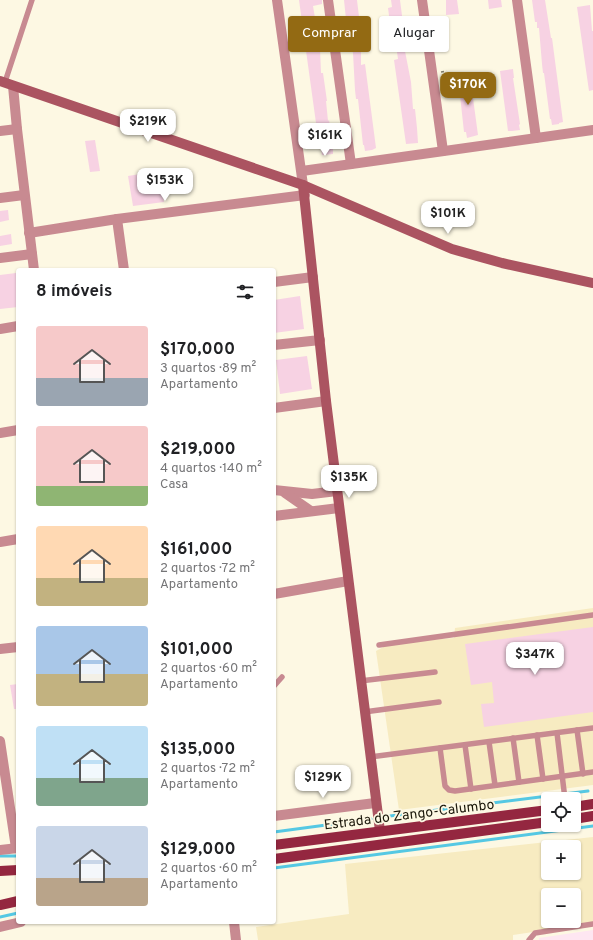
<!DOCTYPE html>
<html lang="pt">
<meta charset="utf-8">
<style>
body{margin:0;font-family:Overpass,sans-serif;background:#f6f6f6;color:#202124;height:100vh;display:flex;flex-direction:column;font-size:15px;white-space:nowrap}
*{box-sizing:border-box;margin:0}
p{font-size:13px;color:#757577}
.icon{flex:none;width:22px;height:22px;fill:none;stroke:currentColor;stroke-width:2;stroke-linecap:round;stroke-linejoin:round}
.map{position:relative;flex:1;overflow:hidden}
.details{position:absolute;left:16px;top:268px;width:260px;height:656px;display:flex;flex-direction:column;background:#fff;border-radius:4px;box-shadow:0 1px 3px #0004}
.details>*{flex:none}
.banner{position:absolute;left:288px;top:16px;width:245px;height:36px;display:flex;gap:8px}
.buttons{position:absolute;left:541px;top:792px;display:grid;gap:8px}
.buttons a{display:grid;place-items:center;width:40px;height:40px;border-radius:4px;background:#fff;box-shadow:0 1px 3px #0004;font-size:20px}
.price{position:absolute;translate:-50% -34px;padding:0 9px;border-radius:8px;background:#fff;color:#222;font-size:13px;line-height:26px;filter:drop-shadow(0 1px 2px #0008)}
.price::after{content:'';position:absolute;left:50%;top:24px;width:12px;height:9px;margin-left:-6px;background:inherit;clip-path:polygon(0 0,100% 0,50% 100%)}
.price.active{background:#936a13;color:#fff}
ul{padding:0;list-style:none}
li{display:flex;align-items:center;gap:12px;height:100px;padding:0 20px}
li span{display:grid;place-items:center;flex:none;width:112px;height:80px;border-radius:4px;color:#555}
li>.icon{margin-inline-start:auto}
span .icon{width:48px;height:48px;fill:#fffc;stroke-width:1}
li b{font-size:17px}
h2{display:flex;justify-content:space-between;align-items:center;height:48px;padding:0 20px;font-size:17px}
.chip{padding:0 14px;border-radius:4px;background:#fff;box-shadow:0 1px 3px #0004;font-size:14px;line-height:36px}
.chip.active{background:#936a13;color:#fff}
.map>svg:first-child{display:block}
</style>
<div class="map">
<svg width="593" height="940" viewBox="0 0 593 940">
<rect width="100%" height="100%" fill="#fdf8e3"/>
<g fill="#f7ebc1" fill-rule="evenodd">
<path d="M593,608V785L399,810L376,651L391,643L454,638L455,628Z"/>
<path d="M593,837V923L513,935V940H258L256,927L349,914L345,864ZM548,847H574V873H548ZM548,895H574V921H548Z"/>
</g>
<path fill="#fee6f1" d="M593,930V940H539V938Z"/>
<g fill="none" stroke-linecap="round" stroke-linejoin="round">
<g stroke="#55c8e3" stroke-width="3">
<path d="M382,817L588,791"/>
<path d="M274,832L371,819"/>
<path d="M0,856H18"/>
<path d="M274,868L593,826"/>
<path d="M0,917L18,913"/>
</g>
</g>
<g fill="#f7d2e3">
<path d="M299,0H322V4L313,6L320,48L321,73H323L327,101H326L328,121L329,120L332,140L333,139V154L322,155L319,131H317L316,123Z"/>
<path d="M344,0H357L363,50L361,51V65L365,64L376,148L372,150L365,151L364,145H363L358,99H356L355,90L353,53L351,47L349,48Z"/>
<path d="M391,0H400L405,39L404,40V46L411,82L413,109H415L417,128L418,143L406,144L394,60L398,59L396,45L393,46L388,8L392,7Z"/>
<path d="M446,0H457L459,14L446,15Z"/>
<path d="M488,0H501L502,7L489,9Z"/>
<path d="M532,0H545L551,38H552L563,122L559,123V124L552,125L551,119H550L544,73H543L542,64L539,28H537V22H535Z"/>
<path d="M590,5L592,31H593V90L589,91L577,7Z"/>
<path d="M513,69L514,78H513L520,124L519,125L520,130L512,131H508L500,71Z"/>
<path d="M470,76L478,135L467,138L466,132H464L459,86H458L457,77Z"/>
<path d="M95,140L100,171L90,172L85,141Z"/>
<path d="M159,171L164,202L133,206L128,176Z"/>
<path d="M8,210L9,220L0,222V211Z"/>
<path d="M11,234L12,244L0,246V236Z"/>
<path d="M16,273L18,307L0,309V275Z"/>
<path d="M300,296L304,329L274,333V300Z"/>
<path d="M307,356L312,389L280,394L276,360Z"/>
<path d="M593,627V712L484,727L481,704L494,703L492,682L471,685L465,644Z"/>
<path d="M18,684V709H14L10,685Z"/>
</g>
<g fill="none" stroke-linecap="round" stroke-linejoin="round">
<g stroke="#83806f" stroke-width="1.5" stroke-dasharray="3 3" stroke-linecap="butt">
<path d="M434,21H440"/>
<path d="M441,72L447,71"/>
</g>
<g stroke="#c88a91" stroke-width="5.5">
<path d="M5,82L32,0"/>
<path d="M379,645L593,615"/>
<path d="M360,681L435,672"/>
<path d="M274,686L282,677"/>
<path d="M364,712L439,702"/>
<path d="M577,730L583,774"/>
<path d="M557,733L565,799"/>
<path d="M537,735L543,779"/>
<path d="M513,738L519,782"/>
<path d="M489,742L495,785"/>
<path d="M465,745L471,789"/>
<path d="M440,748L445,786L449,790L455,791L593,772"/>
<path d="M370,757L593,728"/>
<path d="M529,940L535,933L593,924"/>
</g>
<g stroke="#c88a91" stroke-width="10">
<path d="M277,0L303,185"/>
<path d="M328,0L351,164"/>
<path d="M422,0L443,151"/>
<path d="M517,0L536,138"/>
<path d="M13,86L17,129L34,270"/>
<path d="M0,131L17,129"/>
<path d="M302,171L593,130"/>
<path d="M0,198L24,195"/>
<path d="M117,219L124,270"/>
<path d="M29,233L117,219L305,195"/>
<path d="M0,258L32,254"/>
<path d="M274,282L313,277"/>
<path d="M0,329L18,326"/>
<path d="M274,345L320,340"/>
<path d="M274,408L326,401"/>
<path d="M0,433L18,430"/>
<path d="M274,490L312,494L337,491"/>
<path d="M285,493L311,511"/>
<path d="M274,516L339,508"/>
<path d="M0,542L18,539"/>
<path d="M274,594L348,581"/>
<path d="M0,649L18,647"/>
<path d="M0,741L16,848"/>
<path d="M274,816L375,803"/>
<path d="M0,850L18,848"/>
<path d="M234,922L236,940"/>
<path d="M0,927L21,922"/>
</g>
<g stroke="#ab5461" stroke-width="10">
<path d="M0,81L303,185L452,249L502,263L593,283"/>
<path d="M303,185L326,401L380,831"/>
</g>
<g stroke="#942740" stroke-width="10">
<path d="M574,807L593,804"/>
<path d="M574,819L593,816"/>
<path d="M274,845L548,810"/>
<path d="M274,859L548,822"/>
<path d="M0,871L18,870"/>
<path d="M0,905L18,901"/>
</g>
</g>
<g text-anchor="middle" stroke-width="3.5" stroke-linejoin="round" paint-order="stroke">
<g font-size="14" fill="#1a170a" stroke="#fdf8e3">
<text transform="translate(409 814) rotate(-7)" y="5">Estrada do Zango-Calumbo</text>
</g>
</g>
</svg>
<div class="buttons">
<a><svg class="icon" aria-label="locate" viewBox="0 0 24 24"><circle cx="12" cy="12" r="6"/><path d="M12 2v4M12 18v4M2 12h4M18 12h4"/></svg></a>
<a>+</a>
<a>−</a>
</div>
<b class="price active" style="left:468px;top:106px">$170K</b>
<b class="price" style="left:148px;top:143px">$219K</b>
<b class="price" style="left:325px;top:157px">$161K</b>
<b class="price" style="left:165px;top:202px">$153K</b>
<b class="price" style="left:448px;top:235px">$101K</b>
<b class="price" style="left:349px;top:499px">$135K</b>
<b class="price" style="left:535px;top:676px">$347K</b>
<b class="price" style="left:323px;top:799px">$129K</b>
<div class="banner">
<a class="chip active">Comprar</a>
<a class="chip">Alugar</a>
</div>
<section class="details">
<h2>8 imóveis<svg class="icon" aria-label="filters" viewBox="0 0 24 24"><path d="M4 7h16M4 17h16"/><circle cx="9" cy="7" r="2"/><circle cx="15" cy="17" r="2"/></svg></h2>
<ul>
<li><span style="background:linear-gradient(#f6c9c9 65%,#9aa5b1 0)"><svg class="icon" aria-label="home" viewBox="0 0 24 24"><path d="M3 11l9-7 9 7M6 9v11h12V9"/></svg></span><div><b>$170,000</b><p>3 quartos · 89 m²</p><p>Apartamento</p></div></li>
<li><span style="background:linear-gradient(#f6c9c9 75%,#8fb573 0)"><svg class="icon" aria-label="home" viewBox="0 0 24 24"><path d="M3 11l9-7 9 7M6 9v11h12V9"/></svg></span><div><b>$219,000</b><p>4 quartos · 140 m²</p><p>Casa</p></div></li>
<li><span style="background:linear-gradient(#ffd9b3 65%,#c2b280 0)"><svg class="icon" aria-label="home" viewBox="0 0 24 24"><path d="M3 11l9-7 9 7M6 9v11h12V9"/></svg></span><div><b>$161,000</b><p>2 quartos · 72 m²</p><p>Apartamento</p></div></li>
<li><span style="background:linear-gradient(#a9c7e8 60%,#c2b280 0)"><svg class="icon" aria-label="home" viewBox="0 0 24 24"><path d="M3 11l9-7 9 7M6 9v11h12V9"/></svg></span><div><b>$101,000</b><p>2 quartos · 60 m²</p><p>Apartamento</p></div></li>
<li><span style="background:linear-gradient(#bfe0f5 65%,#7fa58c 0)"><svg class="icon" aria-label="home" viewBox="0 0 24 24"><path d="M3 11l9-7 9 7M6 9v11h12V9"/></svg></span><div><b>$135,000</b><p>2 quartos · 72 m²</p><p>Apartamento</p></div></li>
<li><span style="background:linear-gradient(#c9d6e8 65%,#b9a48a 0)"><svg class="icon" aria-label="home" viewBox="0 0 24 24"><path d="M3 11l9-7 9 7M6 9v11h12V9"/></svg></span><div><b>$129,000</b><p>2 quartos · 60 m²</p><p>Apartamento</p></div></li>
</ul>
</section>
</div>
